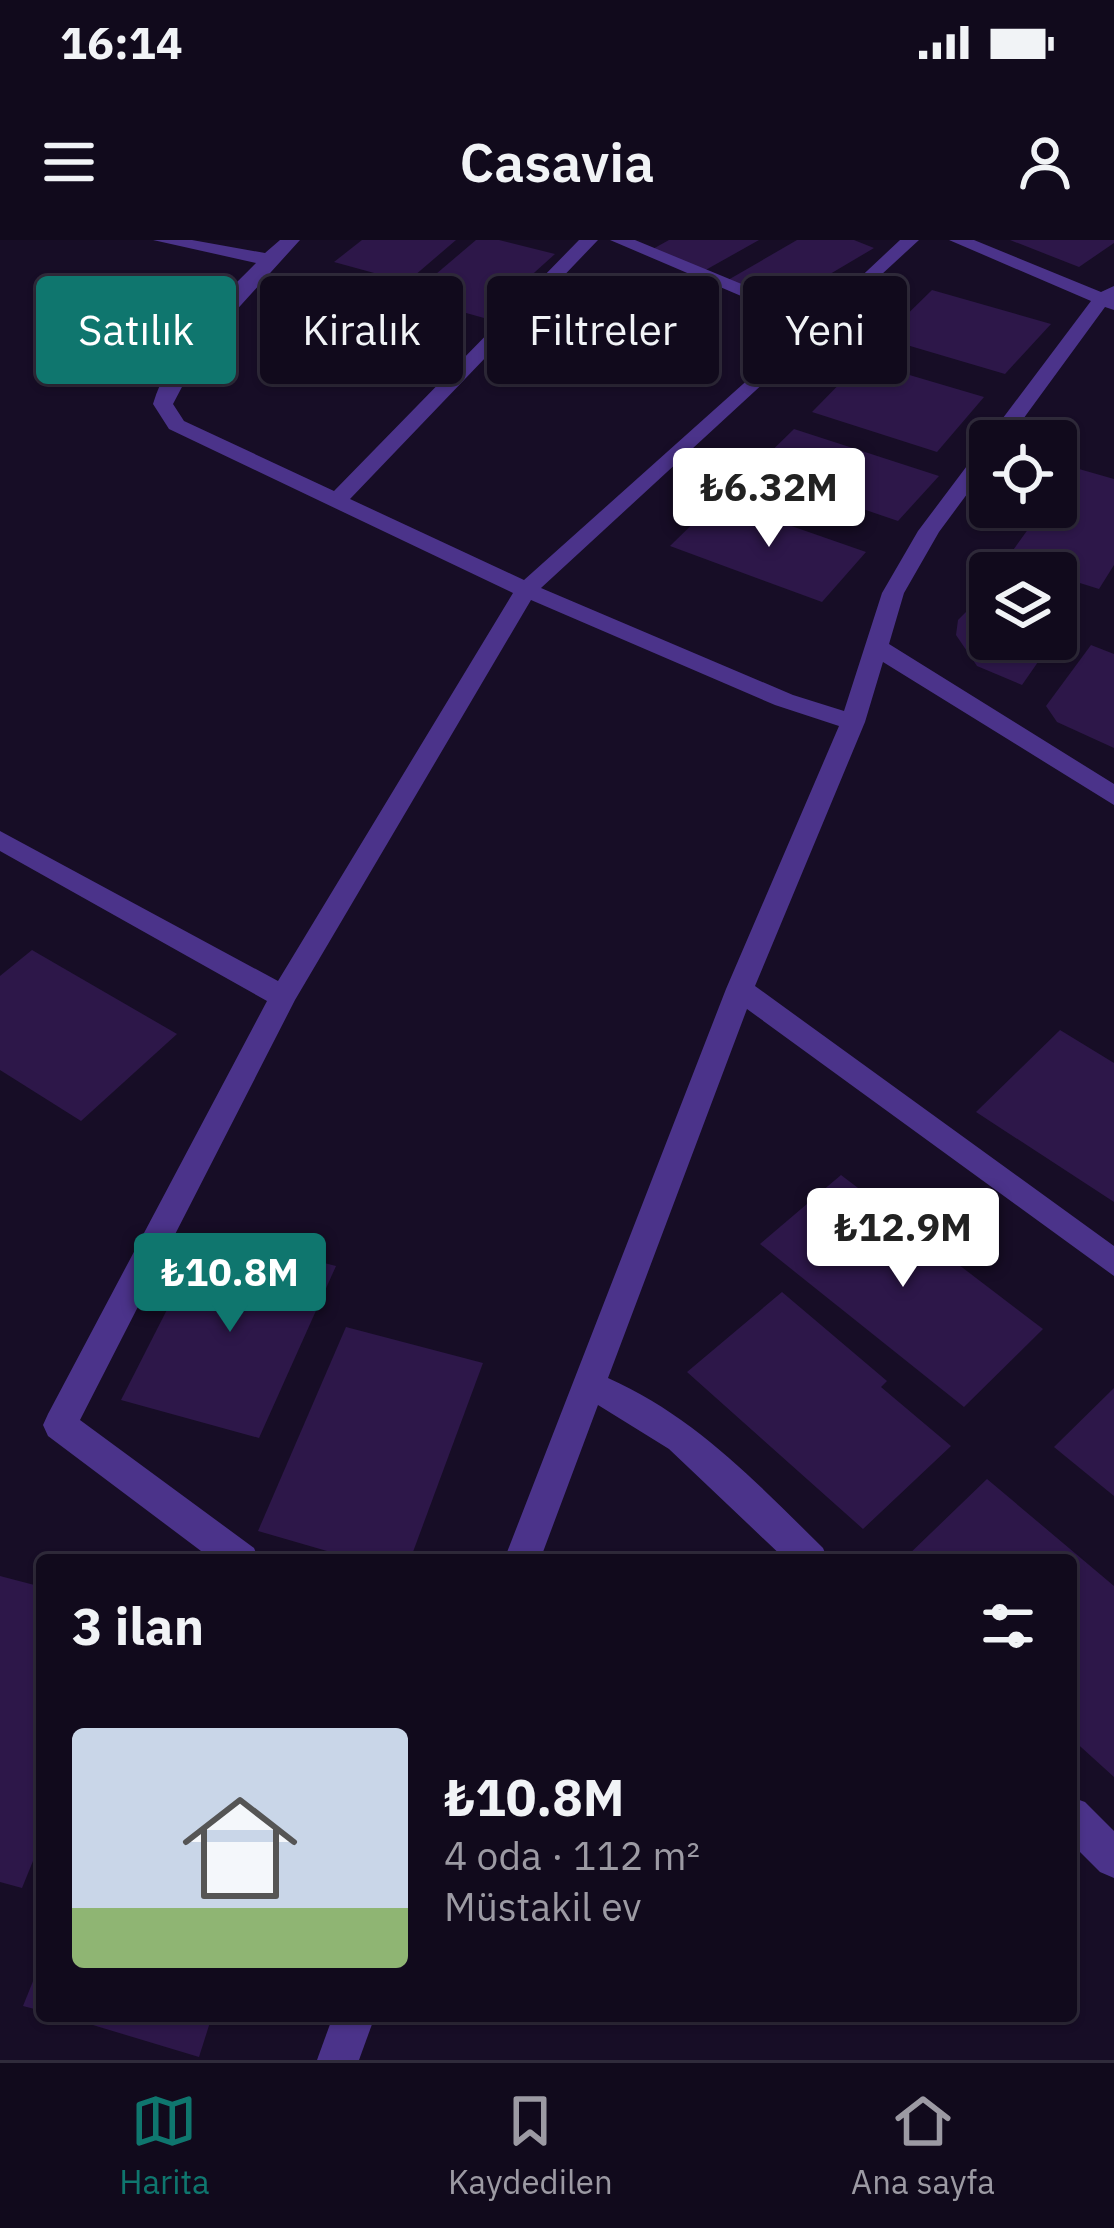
<!DOCTYPE html>
<html lang="tr">
<meta charset="utf-8">
<style>
body{margin:0;font-family:"IBM Plex Sans",sans-serif;background:#1a1325;color:#f1f3f6;height:100vh;display:flex;flex-direction:column;font-size:45px;white-space:nowrap}
*{box-sizing:border-box;margin:0}
p{font-size:39px;color:#9c9aa3}
.icon{flex:none;width:66px;height:66px;fill:none;stroke:currentColor;stroke-width:2;stroke-linecap:round;stroke-linejoin:round}
.map{position:relative;flex:1;overflow:hidden}
.sheet{position:absolute;left:36px;top:1314px;width:1041px;height:468px;display:flex;flex-direction:column;background:#110a1c;border-radius:12px;box-shadow:0 3px 9px #0004,0 0 0 3px #302b3b}
.sheet>*{flex:none}
.hud{position:absolute;left:36px;top:36px;width:1044px;height:108px;display:flex;gap:24px}
.controls{position:absolute;left:969px;top:180px;display:grid;gap:24px}
.controls a{display:grid;place-items:center;width:108px;height:108px;border-radius:12px;background:#110a1c;box-shadow:0 3px 9px #0004,0 0 0 3px #302b3b;font-size:60px}
.price{position:absolute;translate:-50% -102px;padding:0 27px;border-radius:12px;background:#fff;color:#222;font-size:39px;line-height:78px;filter:drop-shadow(0 3px 6px #0008)}
.price::after{content:'';position:absolute;left:50%;top:72px;width:36px;height:27px;margin-left:-18px;background:inherit;clip-path:polygon(0 0,100% 0,50% 100%)}
.price.current{background:#0f766e;color:#fff}
ul{padding:0;list-style:none}
li{display:flex;align-items:center;gap:36px;height:300px;padding:0 36px}
li span{display:grid;place-items:center;flex:none;width:336px;height:240px;border-radius:12px;color:#555}
li>.icon{margin-inline-start:auto}
span .icon{width:144px;height:144px;fill:#fffc;stroke-width:1}
li b{font-size:51px}
h2{display:flex;justify-content:space-between;align-items:center;height:144px;padding:0 36px;font-size:51px}
.tag{padding:0 42px;border-radius:12px;background:#110a1c;box-shadow:0 3px 9px #0004,0 0 0 3px #302b3b;font-size:42px;line-height:108px}
.tag.current{background:#0f766e;color:#fff}
.status{display:flex;justify-content:space-between;align-items:center;height:84px;padding:0 60px;background:#110a1c;direction:ltr}
.status svg{height:33px;fill:currentColor}
header{display:flex;justify-content:space-between;align-items:center;height:156px;padding:0 36px;background:#110a1c;font-size:54px;font-weight:600}
.tabs{display:flex;justify-content:space-around;align-items:center;height:168px;border-top:3px solid #302b3b;background:#110a1c;font-size:33px;color:#9c9aa3}
.tabs a{display:grid;justify-items:center;gap:6px}
.tabs .current{color:#0f766e}
.map>svg:first-child{display:block}
</style>
<div class="status"><b>16:14</b><svg viewBox="0 0 49 12"><path d="M0 12V9h3v3zM5 12V6h3v6zM10 12V3h3v9zM15 12V0h3v12zM26 1h20v11H26zM47 4h2v5h-2z"/></svg></div>
<header><svg class="icon" aria-label="menu" viewBox="0 0 24 24"><path d="M4 6h16M4 12h16M4 18h16"/></svg>Casavia<svg class="icon" aria-label="person" viewBox="0 0 24 24"><circle cx="12" cy="8" r="4"/><path d="M4 21q1-7 8-7t8 7"/></svg></header>
<div class="map">
<svg width="1114" height="1820" viewBox="0 0 1114 1820">
<rect width="100%" height="100%" fill="#170d26"/>
<g fill="#2d1749">
<path d="M362,0H456L407,42L334,22Z"/>
<path d="M476,0H499L555,14L484,78L409,57Z"/>
<path d="M669,0H759L702,32L651,10Z"/>
<path d="M797,0H854L874,8L781,63L728,40Z"/>
<path d="M1010,0H1114V3L1079,27Z"/>
<path d="M932,50L1051,84L1005,134L883,98Z"/>
<path d="M862,121L984,157L937,212L812,172Z"/>
<path d="M794,189L939,236L898,281L751,231Z"/>
<path d="M1072,227L1114,239V325L1099,349L1006,320L1044,267H1056V249Z"/>
<path d="M717,260L866,312L822,362L670,306Z"/>
<path d="M990,348V399H1054L1022,445L977,426L956,395L958,380Z"/>
<path d="M1091,405L1114,414V508L1057,482L1046,466Z"/>
<path d="M32,710L177,794L81,881L0,830V736Z"/>
<path d="M1060,790L1114,823V962L976,872Z"/>
<path d="M841,935L1043,1089L964,1167L760,1004Z"/>
<path d="M206,993L336,1026L259,1198L121,1160Z"/>
<path d="M782,1052L887,1141L881,1147L951,1206L863,1289L687,1132Z"/>
<path d="M346,1087L483,1123L410,1320H358L258,1291Z"/>
<path d="M1114,1148V1256L1054,1207Z"/>
<path d="M987,1239L1114,1346V1537L1071,1498V1320H903Z"/>
<path d="M0,1336L42,1347V1599L22,1648L0,1642Z"/>
<path d="M42,1719V1771L23,1766Z"/>
<path d="M63,1776H212L199,1817Z"/>
</g>
<g fill="none" stroke-linecap="round" stroke-linejoin="round">
<g fill="#4b338a" fill-rule="evenodd">
<path d="M153,0H192L265,13L280,0H300L203,107L173,164L184,181L334,251L579,0H598L350,259L524,340L809,85L610,0H635L819,76L900,0H919L541,348L793,455L844,471L882,353L918,291L1091,61L949,0H974L1101,52L1114,46V70L1105,67L1007,201H990V223L939,292L904,353L889,404L1114,544V565L883,422L865,482L755,746L1114,1006V1036L747,769L608,1138C694,1176 757,1243 823,1308L828,1320H786L669,1209L598,1165L540,1320H504L726,749L839,486L775,465L531,360L295,760L80,1180L254,1308L259,1320H213L48,1196L43,1185L48,1174L267,761L0,611V591L278,741L513,353L169,189L153,164C169,110 217,62 256,23Z"/>
<path d="M1071,1557L1085,1562L1114,1591V1638L1100,1632L1071,1603Z"/>
<path d="M333,1776H375L359,1820H317Z"/>
</g>
</g>
</svg>
<div class="controls">
<a><svg class="icon" aria-label="locate" viewBox="0 0 24 24"><circle cx="12" cy="12" r="6"/><path d="M12 2v4M12 18v4M2 12h4M18 12h4"/></svg></a>
<a><svg class="icon" aria-label="layers" viewBox="0 0 24 24"><path d="M12 4l9 5-9 5-9-5zM3 14l9 5 9-5"/></svg></a>
</div>
<b class="price" style="left:769px;top:310px">₺6.32M</b>
<b class="price" style="left:903px;top:1050px">₺12.9M</b>
<b class="price current" style="left:230px;top:1095px">₺10.8M</b>
<div class="hud">
<a class="tag current">Satılık</a>
<a class="tag">Kiralık</a>
<a class="tag">Filtreler</a>
<a class="tag">Yeni</a>
</div>
<section class="sheet">
<h2>3 ilan<svg class="icon" aria-label="filters" viewBox="0 0 24 24"><path d="M4 7h16M4 17h16"/><circle cx="9" cy="7" r="2"/><circle cx="15" cy="17" r="2"/></svg></h2>
<ul>
<li><span style="background:linear-gradient(#c9d6e8 75%,#8fb573 0)"><svg class="icon" aria-label="home" viewBox="0 0 24 24"><path d="M3 11l9-7 9 7M6 9v11h12V9"/></svg></span><div><b>₺10.8M</b><p>4 oda · 112 m²</p><p>Müstakil ev</p></div></li>
</ul>
</section>
</div>
<nav class="tabs">
<a class="current"><svg class="icon" aria-label="map" viewBox="0 0 24 24"><path d="M3 6l6-2 6 2 6-2v14l-6 2-6-2-6 2zM9 4v14M15 6v14"/></svg>Harita</a>
<a><svg class="icon" aria-label="saved" viewBox="0 0 24 24"><path d="M7 4h10v16l-5-4-5 4z"/></svg>Kaydedilen</a>
<a><svg class="icon" aria-label="home" viewBox="0 0 24 24"><path d="M3 11l9-7 9 7M6 9v11h12V9"/></svg>Ana sayfa</a>
</nav>
